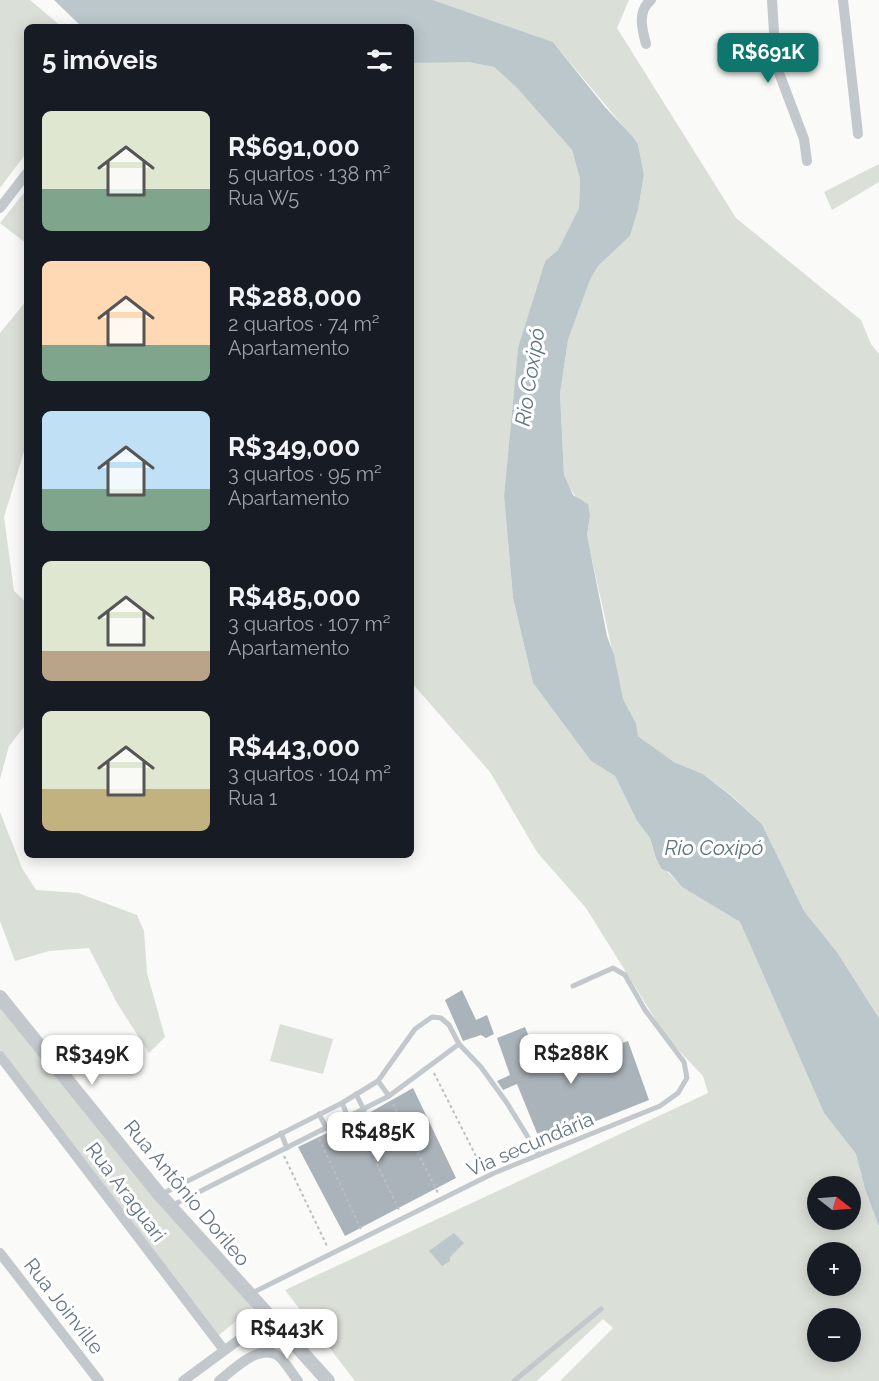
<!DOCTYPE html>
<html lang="pt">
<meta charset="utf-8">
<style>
body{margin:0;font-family:Raleway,sans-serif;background:#242831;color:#f1f3f6;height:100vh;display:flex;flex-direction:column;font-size:22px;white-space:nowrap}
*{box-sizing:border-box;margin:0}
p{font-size:20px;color:#9ea1a6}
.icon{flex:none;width:33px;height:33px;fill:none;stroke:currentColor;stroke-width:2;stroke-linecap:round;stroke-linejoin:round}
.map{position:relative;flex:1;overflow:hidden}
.side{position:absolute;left:24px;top:24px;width:390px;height:834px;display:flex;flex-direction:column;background:#171b24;border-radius:9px;box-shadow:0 3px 15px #0003}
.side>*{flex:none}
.needle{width:39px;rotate:107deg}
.fabs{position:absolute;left:807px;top:1176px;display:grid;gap:12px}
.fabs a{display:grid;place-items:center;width:54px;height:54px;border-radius:50%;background:#171b24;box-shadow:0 3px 15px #0003;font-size:30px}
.price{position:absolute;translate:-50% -51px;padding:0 14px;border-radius:12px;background:#fff;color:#222;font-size:20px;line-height:39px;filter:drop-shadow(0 2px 3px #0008)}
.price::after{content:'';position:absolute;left:50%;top:36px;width:18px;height:14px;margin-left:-9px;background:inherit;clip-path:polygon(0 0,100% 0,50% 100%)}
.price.on{background:#0f766e;color:#fff}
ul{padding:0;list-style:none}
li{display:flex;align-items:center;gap:18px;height:150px;padding:0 18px}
li span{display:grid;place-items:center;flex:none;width:168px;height:120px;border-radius:9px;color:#555}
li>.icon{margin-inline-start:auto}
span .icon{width:72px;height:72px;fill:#fffc;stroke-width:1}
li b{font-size:26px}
h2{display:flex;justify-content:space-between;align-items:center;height:72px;padding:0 18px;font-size:26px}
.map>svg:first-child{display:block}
</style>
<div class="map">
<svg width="879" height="1381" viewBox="0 0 879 1381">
<rect width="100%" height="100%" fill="#fafaf8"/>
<g fill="#dadfd7" fill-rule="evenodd">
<path d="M0,0H30L62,27H67H27V152L0,188Z"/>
<path d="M433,0H629L617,28L736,218L861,320L871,344L879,354V1018L837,952L804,911L762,824L731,795L703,774L674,762L638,736L636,723L623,699L589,546L587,535L590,516C581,501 569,492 564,475L560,394L568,340L590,280L598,266L630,236L638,210L644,175L638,144L553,42Z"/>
<path d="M444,61L468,62L494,67L516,87L572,150L580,179L579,208L558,250L545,261L518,349L504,496L513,598L533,683L591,761L615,776L637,821L650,838L656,860L682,887L740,922L824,1113L856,1154L865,1189L879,1227V1381H560L613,1328L603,1319L537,1381H355L285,1290L708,1093L703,1076L667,1038L586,908L537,852L490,772L411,682V63ZM818,1186H850V1220H818ZM818,1252H850V1286H818ZM818,1318H850V1352H818Z"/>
<path d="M879,164V182L832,210L824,192Z"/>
<path d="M27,189V244L0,223Z"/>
<path d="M27,300V442L4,517L14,591L27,603V723L9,746L0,779V333Z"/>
<path d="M0,812L22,868L36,890L78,893L137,915L144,931L147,973L165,1037L149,1053L117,1003L89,948L49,951L15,961L0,921Z"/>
<path d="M0,1004L253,1307L218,1336L0,1050Z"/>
<path d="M280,1024L333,1039L323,1074L270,1061Z"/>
</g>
<g fill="#bbc7cb">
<path d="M54,0H433L553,42L605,107L632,136L638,144L644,175L638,210L630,236L598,266L590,280L568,340L560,394L564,475L573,495L588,504L590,516L587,535L607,636L614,655L623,699L636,723L638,736L674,762L703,774L730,795L762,824L804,911L837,952L879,1018V1227L865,1189L856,1154L824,1113L740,922L682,887L669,872L662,869L656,859L650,838L637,821L615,776L591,761L533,683L513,598L504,496L518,348L545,261L558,250L579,208L580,179L572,150L516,87L494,67L468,62L411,63V27H82Z"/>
<path d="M454,1233L464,1243L450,1257V1261L442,1266L429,1251Z"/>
</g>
<g fill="#aab3b9">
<path d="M462,990L476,1020L487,1015L494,1034L486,1038L481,1035L463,1041L445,1000Z"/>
<path d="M525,1027L543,1072L628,1041L649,1100L541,1143L517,1084L503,1090L497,1081L510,1075L497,1038Z"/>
<path d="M413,1088L456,1178L345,1236L298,1147L367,1114Z"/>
</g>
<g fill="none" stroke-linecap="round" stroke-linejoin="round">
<g stroke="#bbbfc2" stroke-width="2" stroke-dasharray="3 3" stroke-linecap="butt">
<path d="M434,1073L483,1170"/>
<path d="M393,1104L438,1193"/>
<path d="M356,1120L400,1212"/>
<path d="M319,1139L361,1229"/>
<path d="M284,1156L327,1246"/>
</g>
<g stroke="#c3c8cc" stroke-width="5">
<path d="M378,1081L389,1096"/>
<path d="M356,1094L364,1110"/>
<path d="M342,1103L348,1117"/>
<path d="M319,1114L327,1129"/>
<path d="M281,1133L287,1148"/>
<path d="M162,1194L342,1103L378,1081L415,1029L432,1017L441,1018L449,1025L459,1044L481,1067L507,1103L539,1155"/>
<path d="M171,1206L389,1096L459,1044"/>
<path d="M250,1294L494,1173L660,1106L678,1093L687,1078L684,1062L645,1010L625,975L613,968L573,986"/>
<path d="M514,1381L601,1309"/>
</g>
<g stroke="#c3c8cc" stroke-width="10">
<path d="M772,0L776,65L804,139L807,161"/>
<path d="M843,0L858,134"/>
<path d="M646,44C642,29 637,11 651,0"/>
<path d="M0,208L27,173"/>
<path d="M0,1056L224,1350"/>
<path d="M0,1253L99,1381"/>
<path d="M183,1381L270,1317"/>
<path d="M219,1381C233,1370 258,1344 277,1355C285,1360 292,1374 298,1381"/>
</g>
<path stroke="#c3c8cc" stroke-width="14" d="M0,997L160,1195L328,1381"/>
</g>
<g text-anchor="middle" stroke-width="6" stroke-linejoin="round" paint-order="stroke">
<g font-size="20" fill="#657683" stroke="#fff">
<text transform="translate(530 1144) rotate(-23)" y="7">Via secundária</text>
<text transform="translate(126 1192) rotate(53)" y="7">Rua Araguari</text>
<text transform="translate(187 1193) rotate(50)" y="7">Rua Antônio Dorileo</text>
<text transform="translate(64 1306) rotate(52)" y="7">Rua Joinville</text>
</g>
<g font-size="21" font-style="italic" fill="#60757c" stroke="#fff">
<text transform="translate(530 377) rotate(-81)" y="7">Rio Coxipó</text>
<text x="714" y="855">Rio Coxipó</text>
</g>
</g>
</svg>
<div class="fabs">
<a><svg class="needle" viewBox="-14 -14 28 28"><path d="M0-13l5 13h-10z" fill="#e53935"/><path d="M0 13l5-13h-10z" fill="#9ea1a6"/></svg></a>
<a>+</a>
<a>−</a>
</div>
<b class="price on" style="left:768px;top:84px">R$691K</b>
<b class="price" style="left:571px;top:1085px">R$288K</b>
<b class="price" style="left:92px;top:1086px">R$349K</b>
<b class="price" style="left:378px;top:1163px">R$485K</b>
<b class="price" style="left:287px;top:1360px">R$443K</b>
<section class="side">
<h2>5 imóveis<svg class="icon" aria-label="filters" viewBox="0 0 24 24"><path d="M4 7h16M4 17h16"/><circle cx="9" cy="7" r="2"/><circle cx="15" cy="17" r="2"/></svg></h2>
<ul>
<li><span style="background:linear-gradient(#dfe7d0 65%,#7fa58c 0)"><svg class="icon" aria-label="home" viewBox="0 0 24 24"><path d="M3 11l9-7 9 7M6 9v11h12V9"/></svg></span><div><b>R$691,000</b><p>5 quartos · 138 m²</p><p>Rua W5</p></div></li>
<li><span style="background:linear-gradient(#ffd9b3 70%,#7fa58c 0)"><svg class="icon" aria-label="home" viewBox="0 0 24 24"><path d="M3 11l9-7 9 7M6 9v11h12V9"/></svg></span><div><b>R$288,000</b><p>2 quartos · 74 m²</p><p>Apartamento</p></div></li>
<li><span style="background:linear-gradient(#bfe0f5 65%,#7fa58c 0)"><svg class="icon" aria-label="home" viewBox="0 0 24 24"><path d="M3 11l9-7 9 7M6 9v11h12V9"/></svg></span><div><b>R$349,000</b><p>3 quartos · 95 m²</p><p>Apartamento</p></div></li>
<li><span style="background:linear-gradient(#dfe7d0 75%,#b9a48a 0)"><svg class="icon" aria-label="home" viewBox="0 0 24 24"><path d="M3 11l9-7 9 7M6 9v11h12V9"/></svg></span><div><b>R$485,000</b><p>3 quartos · 107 m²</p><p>Apartamento</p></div></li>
<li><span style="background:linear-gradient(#dfe7d0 65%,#c2b280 0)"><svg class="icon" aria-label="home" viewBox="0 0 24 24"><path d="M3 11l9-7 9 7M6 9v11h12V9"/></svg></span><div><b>R$443,000</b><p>3 quartos · 104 m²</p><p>Rua 1</p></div></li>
</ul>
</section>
</div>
